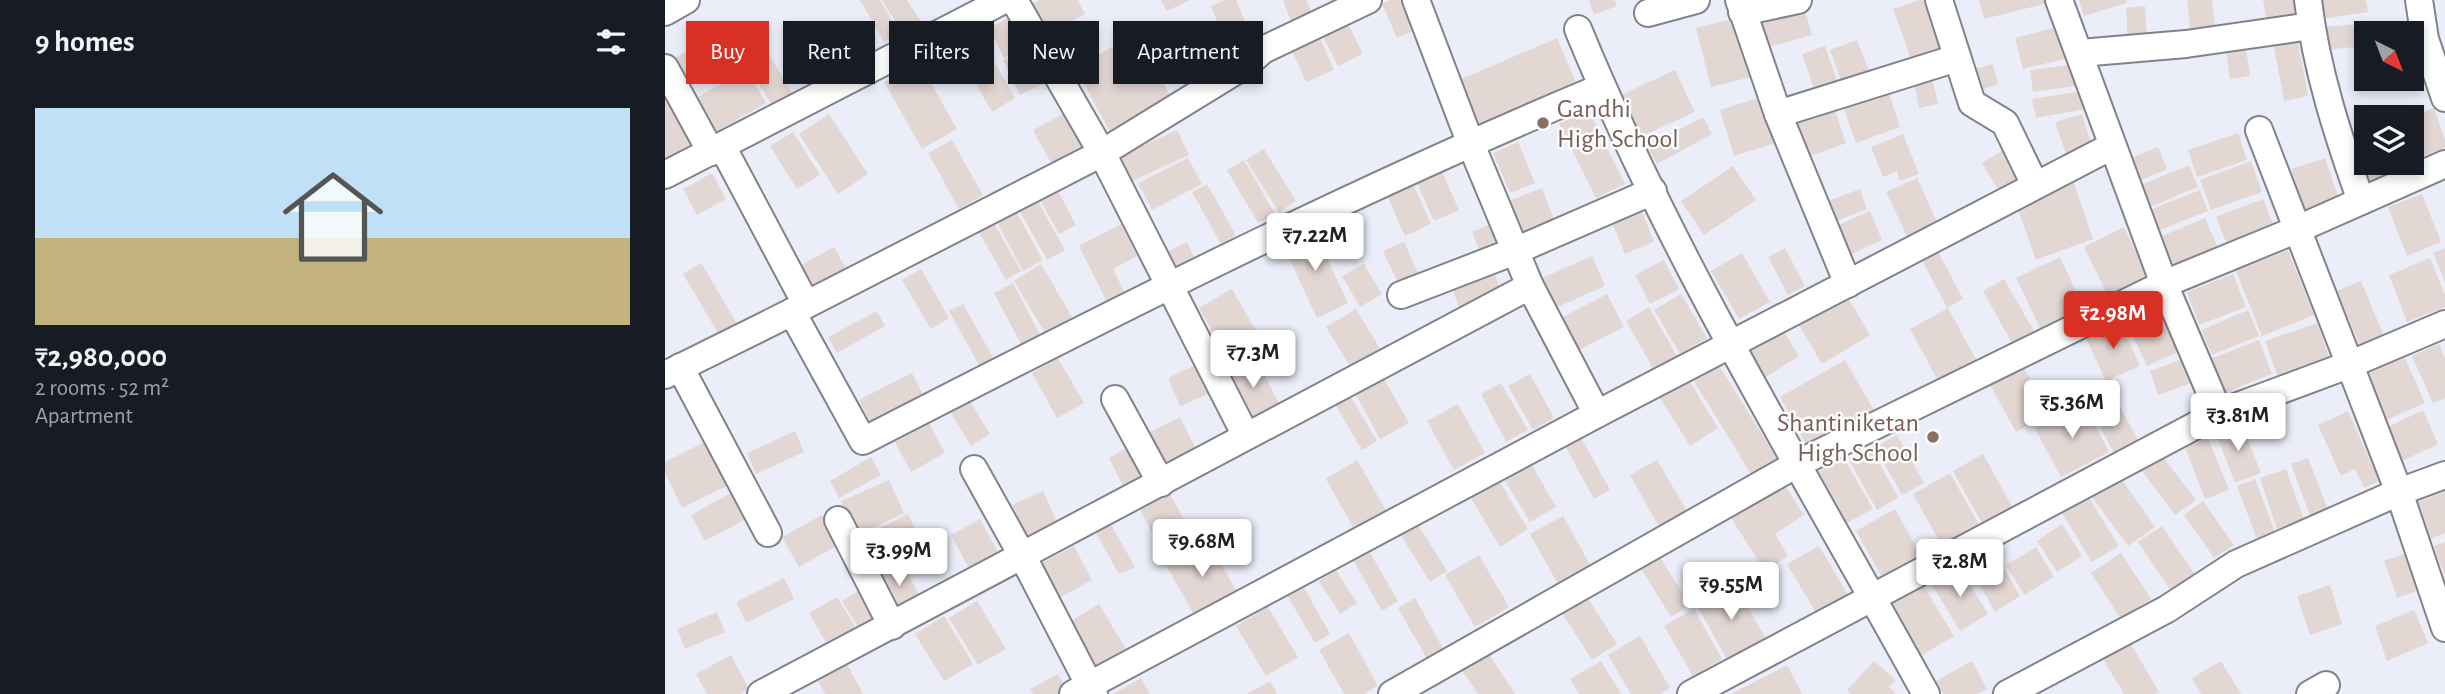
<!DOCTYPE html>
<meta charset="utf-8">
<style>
body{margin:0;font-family:"Alegreya Sans",sans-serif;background:#20242c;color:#f1f3f6;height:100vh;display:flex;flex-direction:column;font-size:26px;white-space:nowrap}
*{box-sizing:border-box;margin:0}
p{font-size:23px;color:#9ea1a6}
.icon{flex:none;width:38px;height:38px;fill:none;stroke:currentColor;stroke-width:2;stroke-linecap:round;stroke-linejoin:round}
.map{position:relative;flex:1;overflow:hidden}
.side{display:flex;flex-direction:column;background:#171b24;width:665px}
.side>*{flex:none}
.top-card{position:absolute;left:21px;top:21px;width:665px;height:63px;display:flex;gap:14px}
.needle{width:46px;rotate:138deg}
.controls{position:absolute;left:1689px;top:21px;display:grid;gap:14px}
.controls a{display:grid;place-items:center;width:70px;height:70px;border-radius:0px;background:#171b24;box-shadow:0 4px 10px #0003;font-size:35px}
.price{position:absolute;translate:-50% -60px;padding:0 16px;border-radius:7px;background:#fff;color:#222;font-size:23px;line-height:46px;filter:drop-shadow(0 2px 4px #0008)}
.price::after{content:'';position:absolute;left:50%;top:42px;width:21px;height:16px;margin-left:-10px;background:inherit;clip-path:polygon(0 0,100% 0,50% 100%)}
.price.on{background:#d93025;color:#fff}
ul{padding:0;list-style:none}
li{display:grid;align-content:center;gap:14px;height:371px;padding:0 35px}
li span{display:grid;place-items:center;height:217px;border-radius:0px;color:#555}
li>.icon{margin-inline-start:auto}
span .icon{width:126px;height:126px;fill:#fffc;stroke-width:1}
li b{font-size:30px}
h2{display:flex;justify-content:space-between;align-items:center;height:84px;padding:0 35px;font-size:30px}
.chip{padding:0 24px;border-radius:0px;background:#171b24;box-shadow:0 4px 10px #0003;font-size:24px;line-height:63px}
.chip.on{background:#d93025;color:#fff}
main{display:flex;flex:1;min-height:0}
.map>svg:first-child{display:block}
</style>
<main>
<section class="side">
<h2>9 homes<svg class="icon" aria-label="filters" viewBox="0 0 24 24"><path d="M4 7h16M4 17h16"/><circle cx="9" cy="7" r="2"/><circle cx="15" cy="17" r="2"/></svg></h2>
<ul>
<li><span style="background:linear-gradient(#bfe0f5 60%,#c2b280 0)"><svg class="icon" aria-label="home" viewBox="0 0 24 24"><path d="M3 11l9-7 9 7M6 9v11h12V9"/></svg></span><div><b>₹2,980,000</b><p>2 rooms · 52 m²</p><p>Apartment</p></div></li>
</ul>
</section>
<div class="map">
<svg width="1780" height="694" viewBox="0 0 1780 694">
<rect width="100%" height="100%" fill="#ebeef8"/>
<g fill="#e3d7d4">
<path d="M195,0H215L234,33L219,42Z"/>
<path d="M217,0H242L256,22L238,34Z"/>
<path d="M374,0H413L420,14L374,39L358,8Z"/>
<path d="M496,0H525L502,11Z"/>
<path d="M560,0H571L585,33L561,44L546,6Z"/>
<path d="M618,0H641L648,15L627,24Z"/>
<path d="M725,0H745L757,27L732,38L717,4Z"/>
<path d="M924,0H950L952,6L929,15Z"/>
<path d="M1254,0H1266L1284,52L1248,65L1228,9Z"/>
<path d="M1314,0H1390L1391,1L1319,19Z"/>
<path d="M1414,0H1461L1462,3L1419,16Z"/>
<path d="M1522,0H1547L1551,32L1526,35Z"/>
<path d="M1598,0H1630L1633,21L1602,25Z"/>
<path d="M1654,0H1701L1703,12L1657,19Z"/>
<path d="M1139,6L1147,35L1101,48L1093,19Z"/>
<path d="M1480,6L1482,39L1463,41L1461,8Z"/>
<path d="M350,15L365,44L339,58L324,28Z"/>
<path d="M1071,18L1086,77L1046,87L1031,28Z"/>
<path d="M681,20L698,54L673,66L656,33Z"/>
<path d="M1705,23L1706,33H1701V46L1659,50L1657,27Z"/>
<path d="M1399,25L1407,57L1358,69L1350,38Z"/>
<path d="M651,29L669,70L641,82L623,42Z"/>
<path d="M1631,31L1643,96L1619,101L1607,36Z"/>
<path d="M49,33L64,57L24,83L9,59Z"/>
<path d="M313,33L350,98L327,112L290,47Z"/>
<path d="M472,34L509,103L447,136L410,67Z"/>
<path d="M892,38L914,89L814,132L792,81Z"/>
<path d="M1192,40L1208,81L1180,92L1165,50Z"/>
<path d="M1580,41L1585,76L1565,79L1560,44Z"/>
<path d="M99,46L127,93L107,105L78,59Z"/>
<path d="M1160,46L1174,86L1151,95L1137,54Z"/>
<path d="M365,47L382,82L355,95L338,60Z"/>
<path d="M254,62L292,129L257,149L219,82Z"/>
<path d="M1328,64L1333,85L1307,92L1302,71Z"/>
<path d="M1413,64L1416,85L1368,92L1365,70Z"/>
<path d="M82,69L101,103L52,131L33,97Z"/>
<path d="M1010,70L1030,112L975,137L956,95Z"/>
<path d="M1267,77L1273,104L1254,108L1249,82Z"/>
<path d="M1223,90L1235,127L1191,143L1178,106Z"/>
<path d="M1417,91L1420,109L1371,118L1367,99Z"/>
<path d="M0,94L30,141L0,160Z"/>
<path d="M1096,97L1111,143L1069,156L1055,110Z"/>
<path d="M1168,104L1181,143L1140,158L1127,118Z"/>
<path d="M1769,108L1780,140V148L1752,158L1746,142V116Z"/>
<path d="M923,109L960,184L931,198L894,124Z"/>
<path d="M400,113L421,151L389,168L368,130Z"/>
<path d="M164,114L203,174L173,194L134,134Z"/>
<path d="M1417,114L1428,149L1402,157L1390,122Z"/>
<path d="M1038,117L1047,134L992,164L982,146Z"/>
<path d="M512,130L524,155L467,181L455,156Z"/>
<path d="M128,132L155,175L132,189L105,146Z"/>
<path d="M1573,133L1582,160L1532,177L1523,150Z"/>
<path d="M1238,134L1254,174L1235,181L1232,171L1218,177L1206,147Z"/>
<path d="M1701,137V163H1722L1726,173L1697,186L1680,146Z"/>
<path d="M287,140L318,195L294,209L263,153Z"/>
<path d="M853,142L870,183L845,193L828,153Z"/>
<path d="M1493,147L1502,169L1471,182L1461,160Z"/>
<path d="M599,149L631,201L614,212L581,160Z"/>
<path d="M1340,149L1357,178L1334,191L1317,163Z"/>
<path d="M523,158L537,184L487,210L473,183Z"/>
<path d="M1660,158L1674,199L1640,211L1626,169Z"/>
<path d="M579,160L610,214L593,223L562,170Z"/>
<path d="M1586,161L1597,192L1546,210L1535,180Z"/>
<path d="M1524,165L1533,187L1480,209L1471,187Z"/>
<path d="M1068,166L1091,200L1039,235L1016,201Z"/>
<path d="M777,172L794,210L769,221L752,183Z"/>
<path d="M47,173L61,199L32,215L18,189Z"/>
<path d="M1252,178L1273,224L1243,238L1221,192Z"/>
<path d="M1409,183L1428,239L1371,260L1351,204Z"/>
<path d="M542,184L571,235L556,244L527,192Z"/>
<path d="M748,184L766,224L740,236L722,196Z"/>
<path d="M391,187L411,225L394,234L373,196Z"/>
<path d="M877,188L890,222L853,236L841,202Z"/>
<path d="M1195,189L1202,209L1166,223L1158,203Z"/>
<path d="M1535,190L1543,211L1495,230L1487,209Z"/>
<path d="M1757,194L1776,242L1742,256L1723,207Z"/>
<path d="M371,198L400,250L382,260L353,208Z"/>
<path d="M1598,199L1610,229L1563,247L1551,217Z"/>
<path d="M975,206L989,242L960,254L945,218Z"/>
<path d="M350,210L378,260L358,271L331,220Z"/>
<path d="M1205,211L1217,240L1182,256L1169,227Z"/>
<path d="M1540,218L1554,250L1504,272L1490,239Z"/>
<path d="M327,220L356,271L341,280L312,229Z"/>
<path d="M833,221L843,247L817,257L807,232Z"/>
<path d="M456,224L472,256L448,269L463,299L445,308L414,246Z"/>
<path d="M1459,227L1486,283L1446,302L1419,247Z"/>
<path d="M648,228L683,303L652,318L617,243Z"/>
<path d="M522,242L532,264L508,276L498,254Z"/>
<path d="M739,242L756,279L736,289L718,251Z"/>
<path d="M1269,244L1298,299L1282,308L1253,252Z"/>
<path d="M169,247L182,270L143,291L131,268Z"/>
<path d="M1120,248L1140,286L1123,295L1103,257Z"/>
<path d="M1780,248V282L1768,253Z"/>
<path d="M1623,250L1649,315L1597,336L1571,271Z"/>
<path d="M1077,253L1105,302L1074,319L1046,271Z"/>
<path d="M927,256L940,286L888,309L875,279Z"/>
<path d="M1395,257L1418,307L1375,328L1351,278Z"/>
<path d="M1765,258L1780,295V307L1742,322L1724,275Z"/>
<path d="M999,260L1014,289L985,304L970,275Z"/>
<path d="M36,263L74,327L56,338L18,274Z"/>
<path d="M376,264L407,317L380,333L349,281Z"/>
<path d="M699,264L717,294L695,307L677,276Z"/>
<path d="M827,267L836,291L794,307L785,283Z"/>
<path d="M256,269L284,318L266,329L237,280Z"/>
<path d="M1568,274L1581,307L1534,325L1522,292Z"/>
<path d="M1339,279L1369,331L1347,343L1318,291Z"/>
<path d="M1696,281L1719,336L1695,346L1672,291Z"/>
<path d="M348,283L377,338L358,348L329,293Z"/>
<path d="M567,289L598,343L565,363L534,308Z"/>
<path d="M1179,291L1205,335L1157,364L1131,320Z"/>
<path d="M942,294L959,327L910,352L892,320Z"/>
<path d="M1016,294L1042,338L1015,354L989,310Z"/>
<path d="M1493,301L1517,350L1482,366L1459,317Z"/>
<path d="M298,304L329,359L315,367L284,311Z"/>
<path d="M984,307L1012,356L989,370L961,321Z"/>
<path d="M1283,308L1313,363L1275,384L1245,329Z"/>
<path d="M691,309L716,350L686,368L661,327Z"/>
<path d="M1583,310L1594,336L1547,355L1536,330Z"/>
<path d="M212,311L220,326L172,353L163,337Z"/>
<path d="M1454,320L1475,366L1441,381L1420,336Z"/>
<path d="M1113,322L1134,356L1099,378L1078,343Z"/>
<path d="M1652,323L1665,359L1613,377L1600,341Z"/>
<path d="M1594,340L1607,374L1558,393L1545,359Z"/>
<path d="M1774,344L1780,358V398L1768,403L1747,356Z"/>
<path d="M1738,354L1760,403L1720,421L1697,372Z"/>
<path d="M1524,357L1532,381L1493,395L1485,371Z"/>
<path d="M393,358L419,403L392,418L367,373Z"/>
<path d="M591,359L615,405L586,420L562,374Z"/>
<path d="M1180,360L1211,414L1145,451L1115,397Z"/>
<path d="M1052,362L1112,459L1086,474L1027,378Z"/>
<path d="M535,363L548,392L515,406L503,378Z"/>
<path d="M1357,365L1385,414L1351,432L1324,383Z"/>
<path d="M247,373L262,402L209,429L194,400Z"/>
<path d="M865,374L889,418L868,430L843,386Z"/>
<path d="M718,377L744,423L715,439L690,393Z"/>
<path d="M1022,377L1053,428L1025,446L993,395Z"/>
<path d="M836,383L863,430L841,442L816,394Z"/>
<path d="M1446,390L1473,440L1449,453L1422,403Z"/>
<path d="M683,392L712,441L697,450L668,401Z"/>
<path d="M305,401L325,434L306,446L286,413Z"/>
<path d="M793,404L820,453L789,470L762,421Z"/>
<path d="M1419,404L1444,452L1396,477L1370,429Z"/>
<path d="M1758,410L1773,444L1737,461L1721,428Z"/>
<path d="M1683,411L1714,481L1699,488L1690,469L1676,476L1653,425Z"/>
<path d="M515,417L533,453L499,470L481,434Z"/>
<path d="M264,423L280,453L246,472L230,442Z"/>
<path d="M1576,423L1596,473L1570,483L1551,434Z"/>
<path d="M130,431L139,452L91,474L82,453Z"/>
<path d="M914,434L945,490L929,499L898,442Z"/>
<path d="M1232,435L1259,483L1237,495L1210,447Z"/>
<path d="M1543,438L1564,490L1540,499L1520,447Z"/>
<path d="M44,440L66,484L17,508L0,473V462Z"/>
<path d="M464,447L479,476L459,488L444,458Z"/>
<path d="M1207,450L1233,497L1212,510L1185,462Z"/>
<path d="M1494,452L1531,500L1510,515L1474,467Z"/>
<path d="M1318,454L1348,508L1318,525L1288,471Z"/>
<path d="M206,457L216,475L174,498L165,481Z"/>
<path d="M1179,458L1208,509L1182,523L1153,472Z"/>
<path d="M1643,458L1664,512L1646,518L1626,464Z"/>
<path d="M692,460L723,514L691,532L661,479Z"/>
<path d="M864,460L891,507L865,522L837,476Z"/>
<path d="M992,460L1022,511L994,527L965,475Z"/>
<path d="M1621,469L1639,520L1612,529L1595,478Z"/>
<path d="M1285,473L1317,530L1280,551L1248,494Z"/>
<path d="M830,474L863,529L835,547L802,491Z"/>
<path d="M1455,477L1490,527L1463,546L1427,497Z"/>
<path d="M1590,479L1610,532L1592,539L1572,486Z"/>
<path d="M224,480L239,513L191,536L176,501Z"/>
<path d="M1119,484L1139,515L1110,534L1123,556L1100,571L1066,518Z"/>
<path d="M71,490L85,517L40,541L26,515Z"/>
<path d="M378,491L393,524L362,538L347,505Z"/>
<path d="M504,492L530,540L500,556L474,508Z"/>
<path d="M1780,492V533L1765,539L1752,502Z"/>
<path d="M1423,496L1454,546L1427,562L1397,513Z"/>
<path d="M1538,501L1569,545L1549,558L1519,515Z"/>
<path d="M1230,509L1257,558L1218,579L1191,531Z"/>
<path d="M243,514L260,548L214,571L198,537Z"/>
<path d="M157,515L173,545L134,567L117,537Z"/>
<path d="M441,516L470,567L454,574L426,524Z"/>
<path d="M898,516L927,568L894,586L865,534Z"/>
<path d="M315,519L335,556L306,572L286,535Z"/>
<path d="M750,520L782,571L765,582L733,531Z"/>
<path d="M1397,524L1417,556L1392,572L1372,541Z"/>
<path d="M1497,526L1532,578L1508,594L1473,542Z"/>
<path d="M542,539L573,594L531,618L500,563Z"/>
<path d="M1780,542V575L1768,546Z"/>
<path d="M409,546L427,580L390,600L371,566Z"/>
<path d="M1154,546L1185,598L1153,616L1122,564Z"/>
<path d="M1371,547L1389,577L1359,595L1341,565Z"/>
<path d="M703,549L733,601L717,611L687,558Z"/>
<path d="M1745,552L1757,589L1732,598L1719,561Z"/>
<path d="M1456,553L1486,599L1456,619L1426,573Z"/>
<path d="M993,554L1025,605L1006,617L974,565Z"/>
<path d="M814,555L844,607L810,627L780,575Z"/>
<path d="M236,561L257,600L231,614L210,576Z"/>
<path d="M1294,567L1323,614L1295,631L1266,583Z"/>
<path d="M671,570L692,603L675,614L654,581Z"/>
<path d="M1340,570L1355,596L1330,612L1315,585Z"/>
<path d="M119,578L129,599L81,623L71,602Z"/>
<path d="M1069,582L1101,639L1063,661L1031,604Z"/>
<path d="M1258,585L1289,636L1256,656L1224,605Z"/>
<path d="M1665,585L1677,624L1645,635L1632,596Z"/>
<path d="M638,586L665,634L650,643L622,595Z"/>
<path d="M196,589L217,624L198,635L177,601Z"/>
<path d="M920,594L952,644L927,660L895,610Z"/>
<path d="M172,597L195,635L166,652L144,613Z"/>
<path d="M750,598L779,650L762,659L733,608Z"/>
<path d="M312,601L341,649L313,665L284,618Z"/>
<path d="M434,604L462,651L429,670L401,624Z"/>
<path d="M603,607L633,657L601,676L571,626Z"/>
<path d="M1029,609L1057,659L1028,676L999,626Z"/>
<path d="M1749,610L1763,643L1722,661L1710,626Z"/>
<path d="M52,612L60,632L20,649L12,629Z"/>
<path d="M279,616L308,664L279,681L250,634Z"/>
<path d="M684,633L713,686L699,694H679L654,650Z"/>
<path d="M975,636L1005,688L995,694H966L943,655Z"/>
<path d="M1463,639L1494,692L1490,694H1459L1435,654Z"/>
<path d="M819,646L850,694H813L792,663Z"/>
<path d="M66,655L84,689L75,694H42L31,674Z"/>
<path d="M936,661L956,694H914L905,679Z"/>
<path d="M1209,661L1231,680L1224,687L1231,694H1186L1182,690Z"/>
<path d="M1307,661L1322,689L1312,694H1278L1271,681Z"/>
<path d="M1556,661L1576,694H1536L1527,678Z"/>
<path d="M182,664L198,694H160L153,681Z"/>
<path d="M1122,665L1137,694H1066Z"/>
<path d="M393,674L401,689L392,694H368L365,689Z"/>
<path d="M476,678L485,694H448Z"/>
<path d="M605,681L612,694H582Z"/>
</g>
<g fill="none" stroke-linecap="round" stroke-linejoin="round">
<g stroke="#80838c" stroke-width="30">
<g id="minor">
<path d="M349,0L437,153L581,436"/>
<path d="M751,0L805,142L865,286L932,414"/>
<path d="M1074,0L1113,114L1183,284"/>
<path d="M1274,0L1307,103L1340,123L1370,185"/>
<path d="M1394,0L1499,284L1554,413"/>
<path d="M1643,0C1651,69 1673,136 1696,201"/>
<path d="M1754,0L1760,39L1780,98"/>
<path d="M0,12L21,0"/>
<path d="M1077,12L1133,0"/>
<path d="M983,13L1031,0"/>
<path d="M913,29C1008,260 1141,476 1261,694"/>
<path d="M1415,53L1521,44L1646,26"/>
<path d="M0,68L46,152"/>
<path d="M1113,114L1292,58"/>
<path d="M1594,130L1734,492L1780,628"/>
<path d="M57,146L141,304"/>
<path d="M0,175L339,0"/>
<path d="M736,295L850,251L988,191"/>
<path d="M127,312L198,441C441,316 685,192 937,87"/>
<path d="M15,367L103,533"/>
<path d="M0,375L127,312L437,153L582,64L598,50L703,0"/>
<path d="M450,399L496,483"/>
<path d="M309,469L358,557L429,694"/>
<path d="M173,520L227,626"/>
<path d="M96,694L865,286"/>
<path d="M408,694L932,414L1447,146"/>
<path d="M727,694L1132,464L1499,284L1633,229L1780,164"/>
<path d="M1026,694L1554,413L1686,364L1780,324"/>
<path d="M1342,694L1502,609L1571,564L1734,492L1780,475"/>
<path d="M1645,694L1661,685"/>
</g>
</g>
<use href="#minor" stroke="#fff" stroke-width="26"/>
</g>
<g fill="#8d6e63" stroke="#fbfcfe" stroke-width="2.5">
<circle cx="878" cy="123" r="7"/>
<circle cx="1268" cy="437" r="7"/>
</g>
<g text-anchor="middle" stroke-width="5" stroke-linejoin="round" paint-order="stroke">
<g font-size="26" fill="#785e54" stroke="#fbfcfe" text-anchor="start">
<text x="892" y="117">Gandhi<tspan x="892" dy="30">High School</tspan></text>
<text x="1254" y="431" text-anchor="end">Shantiniketan<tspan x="1254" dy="30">High School</tspan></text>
</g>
</g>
</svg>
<div class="controls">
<a><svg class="needle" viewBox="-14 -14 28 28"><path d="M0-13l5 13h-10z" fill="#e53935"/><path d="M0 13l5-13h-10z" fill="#9ea1a6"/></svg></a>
<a><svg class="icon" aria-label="layers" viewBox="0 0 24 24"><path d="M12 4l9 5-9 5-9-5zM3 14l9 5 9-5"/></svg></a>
</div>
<b class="price" style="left:650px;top:273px">₹7.22M</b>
<b class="price on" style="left:1448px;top:351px">₹2.98M</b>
<b class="price" style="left:588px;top:390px">₹7.3M</b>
<b class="price" style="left:1407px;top:440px">₹5.36M</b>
<b class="price" style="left:1573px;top:453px">₹3.81M</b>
<b class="price" style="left:537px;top:579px">₹9.68M</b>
<b class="price" style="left:234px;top:588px">₹3.99M</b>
<b class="price" style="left:1295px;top:599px">₹2.8M</b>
<b class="price" style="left:1066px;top:622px">₹9.55M</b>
<div class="top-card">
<a class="chip on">Buy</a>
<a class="chip">Rent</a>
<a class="chip">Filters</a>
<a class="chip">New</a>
<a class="chip">Apartment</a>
</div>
</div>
</main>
